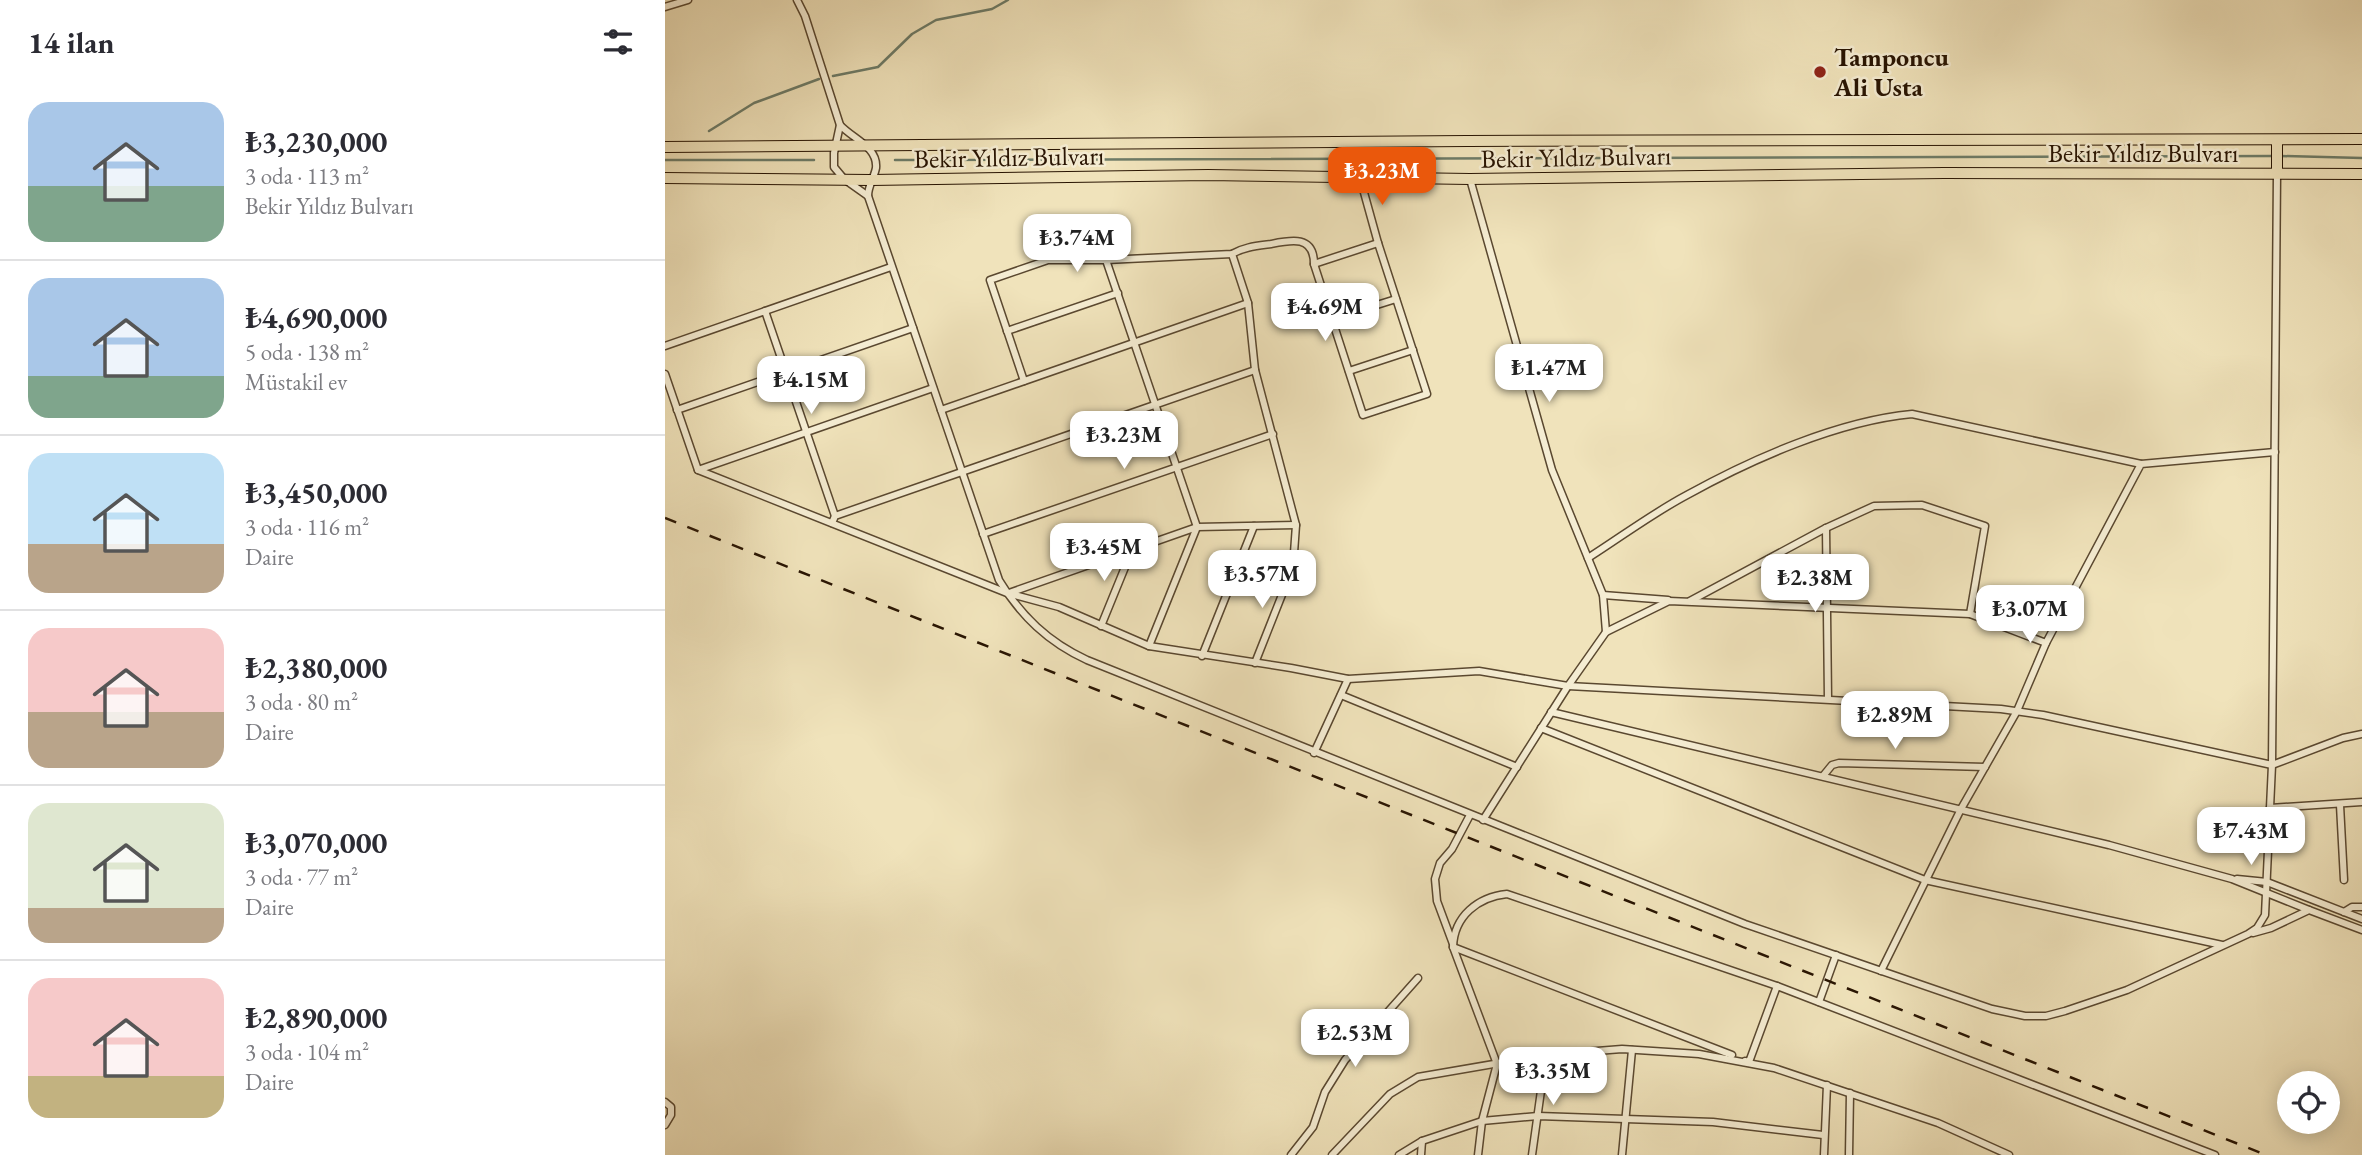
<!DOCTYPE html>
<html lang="tr">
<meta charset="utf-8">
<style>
body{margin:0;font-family:"EB Garamond",serif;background:#f7f7f7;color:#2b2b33;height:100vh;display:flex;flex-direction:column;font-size:26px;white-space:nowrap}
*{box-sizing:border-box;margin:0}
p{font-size:23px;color:#7c7c81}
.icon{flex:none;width:38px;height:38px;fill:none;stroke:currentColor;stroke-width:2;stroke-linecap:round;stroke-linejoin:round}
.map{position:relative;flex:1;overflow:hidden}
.side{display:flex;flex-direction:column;background:#fff;width:665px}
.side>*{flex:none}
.tools{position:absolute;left:1612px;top:1071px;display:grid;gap:14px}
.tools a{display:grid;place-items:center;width:63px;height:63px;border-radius:50%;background:#fff;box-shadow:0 4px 18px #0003;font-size:35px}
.price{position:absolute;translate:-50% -60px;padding:0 16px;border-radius:14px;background:#fff;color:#222;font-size:23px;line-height:46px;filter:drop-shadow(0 2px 4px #0008)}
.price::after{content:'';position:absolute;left:50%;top:42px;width:21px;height:16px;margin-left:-10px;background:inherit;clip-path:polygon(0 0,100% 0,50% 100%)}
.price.selected{background:#ea580c;color:#fff}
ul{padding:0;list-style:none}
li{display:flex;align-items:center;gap:21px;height:175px;padding:0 28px}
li+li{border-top:2px solid #e1e1e2}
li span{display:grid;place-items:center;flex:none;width:196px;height:140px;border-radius:21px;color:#555}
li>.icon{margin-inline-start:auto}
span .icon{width:84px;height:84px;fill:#fffc;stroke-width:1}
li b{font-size:30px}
h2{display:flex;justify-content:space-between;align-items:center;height:84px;padding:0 28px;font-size:30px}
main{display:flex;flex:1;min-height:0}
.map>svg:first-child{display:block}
</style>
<main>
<section class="side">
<h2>14 ilan<svg class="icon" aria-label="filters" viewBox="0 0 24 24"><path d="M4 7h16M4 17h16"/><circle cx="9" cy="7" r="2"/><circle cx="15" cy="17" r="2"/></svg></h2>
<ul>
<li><span style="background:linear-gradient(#a9c7e8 60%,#7fa58c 0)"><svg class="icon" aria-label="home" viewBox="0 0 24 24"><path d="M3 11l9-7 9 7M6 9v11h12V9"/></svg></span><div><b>₺3,230,000</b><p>3 oda · 113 m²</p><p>Bekir Yıldız Bulvarı</p></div></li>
<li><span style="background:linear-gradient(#a9c7e8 70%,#7fa58c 0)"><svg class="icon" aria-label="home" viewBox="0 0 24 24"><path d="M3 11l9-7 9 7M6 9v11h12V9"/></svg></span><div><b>₺4,690,000</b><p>5 oda · 138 m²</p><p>Müstakil ev</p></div></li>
<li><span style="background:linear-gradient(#bfe0f5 65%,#b9a48a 0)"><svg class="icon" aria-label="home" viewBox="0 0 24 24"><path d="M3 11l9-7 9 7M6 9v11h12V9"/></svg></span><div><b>₺3,450,000</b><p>3 oda · 116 m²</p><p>Daire</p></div></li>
<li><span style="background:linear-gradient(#f6c9c9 60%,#b9a48a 0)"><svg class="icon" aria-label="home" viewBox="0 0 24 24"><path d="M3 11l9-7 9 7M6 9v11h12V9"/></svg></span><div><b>₺2,380,000</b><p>3 oda · 80 m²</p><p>Daire</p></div></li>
<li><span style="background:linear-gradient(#dfe7d0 75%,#b9a48a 0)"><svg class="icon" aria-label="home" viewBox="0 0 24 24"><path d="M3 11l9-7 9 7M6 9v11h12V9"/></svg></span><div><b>₺3,070,000</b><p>3 oda · 77 m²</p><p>Daire</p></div></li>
<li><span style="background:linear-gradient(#f6c9c9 70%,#c2b280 0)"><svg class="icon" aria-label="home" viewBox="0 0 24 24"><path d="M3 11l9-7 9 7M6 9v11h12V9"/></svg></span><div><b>₺2,890,000</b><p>3 oda · 104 m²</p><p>Daire</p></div></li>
</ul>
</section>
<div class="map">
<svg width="1697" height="1155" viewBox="0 0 1697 1155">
<rect width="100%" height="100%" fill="#f0e3bb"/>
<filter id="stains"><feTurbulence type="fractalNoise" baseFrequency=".00286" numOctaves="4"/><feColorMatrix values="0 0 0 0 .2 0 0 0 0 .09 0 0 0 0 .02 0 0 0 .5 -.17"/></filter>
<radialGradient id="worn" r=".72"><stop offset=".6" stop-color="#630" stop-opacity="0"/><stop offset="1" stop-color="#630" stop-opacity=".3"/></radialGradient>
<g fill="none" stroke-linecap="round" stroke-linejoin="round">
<g stroke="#6d7b67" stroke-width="2.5">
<path d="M168,76L213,67L247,34L271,20L327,9L343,0"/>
<path d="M44,131L89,103L154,79"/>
<path d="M1616,156L1697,158"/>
<path d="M0,160H149"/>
<path d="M230,160L1610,156"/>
</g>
<g stroke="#5a4830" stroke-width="9">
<g id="street">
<path d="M132,0L140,16L175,125L169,153V167L179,179L203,196"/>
<path d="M0,7L23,0"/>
<path d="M175,125C188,139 213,147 211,168C209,178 203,186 203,196L334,580C356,616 383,642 422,660L1080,924L1327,1009L1360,1016H1381L1400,1011L1462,990L1583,934L1592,928L1600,915L1607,765L1612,174"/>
<path d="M805,179L887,470L938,595L941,632"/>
<path d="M567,254L583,303L590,370L631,525L628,567L590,663"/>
<path d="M441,260L532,527L484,646"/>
<path d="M649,264L713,243"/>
<path d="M100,311L170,516"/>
<path d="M667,319L731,299"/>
<path d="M342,331L453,293"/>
<path d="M0,346L226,267"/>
<path d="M684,371L748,350"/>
<path d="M0,374L33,470L342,593L394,607L484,646L626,668L683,679L814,671L903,686L1336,709L1378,715L1607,765L1678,738L1697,734"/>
<path d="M359,381L325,280L383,260H441L567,254C579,247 591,246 606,244C626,240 649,235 649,264L698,415L762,394L713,243L695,178"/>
<path d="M12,410L248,328"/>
<path d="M276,410L583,303"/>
<path d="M33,470L268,388"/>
<path d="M167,523L170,516L590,370"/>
<path d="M1161,528L1163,699"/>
<path d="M318,534L608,434"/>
<path d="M923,558C956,537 988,513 1022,495C1087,459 1173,421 1247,414L1476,464"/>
<path d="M344,593L532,527L631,525"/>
<path d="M938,595L1003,600"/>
<path d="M1025,601L1161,528L1209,506L1257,505L1320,526L1305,614"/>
<path d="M436,626L467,550"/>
<path d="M537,656L589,526"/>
<path d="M676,695L852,767"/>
<path d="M886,712L1444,845L1567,879L1644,910"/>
<path d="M876,728L1260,880L1557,945"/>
<path d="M649,753L683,679"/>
<path d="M1158,776L1167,765L1174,763L1320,767"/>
<path d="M1675,805L1679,880"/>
<path d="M1605,808L1697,802"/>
<path d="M818,820L903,686L941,632L1004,601L1305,614L1381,643"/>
<path d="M1572,879L1602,882L1697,919"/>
<path d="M1679,912L1687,907H1697"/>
<path d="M1588,933L1606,928L1644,910L1697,930"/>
<path d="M788,944L772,901L770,879L775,863L787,849L805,815"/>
<path d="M788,947L1067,1055"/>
<path d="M1216,971L1296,809L1352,711L1381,643L1476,464L1610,452"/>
<path d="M1154,1002L1171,955"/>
<path d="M1080,1061L1084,1062L1112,986"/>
<path d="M0,1102L6,1107V1115L0,1125"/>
<path d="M626,1155L648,1127L660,1092L680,1060L753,978"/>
<path d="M667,1155L725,1094L753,1077L881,1055L957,1049L1034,1054L1109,1068L1273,1123L1344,1155"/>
<path d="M734,1155L757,1141L817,1121L873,1116L1048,1122L1158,1135"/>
<path d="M756,1155L757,1141"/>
<path d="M813,1155L817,1121L832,1064L788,947C789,916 813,897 842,894L1112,986L1550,1155"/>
<path d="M867,1155L881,1055"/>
<path d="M957,1155L967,1050"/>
<path d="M1159,1155L1162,1085"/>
<path d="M1184,1155L1185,1093"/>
</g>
</g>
<g stroke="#281402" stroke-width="12">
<g id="primary">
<path d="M1612,140V174"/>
<path d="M0,147L802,141L1697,139"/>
<path d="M0,178L206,180L543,175L805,179L1279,173L1697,174"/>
</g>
</g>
<use href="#street" stroke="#f5edd3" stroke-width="6"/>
<use href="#primary" stroke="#f0e3bb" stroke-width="10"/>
<path stroke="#281402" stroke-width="2.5" stroke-dasharray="12 12" stroke-linecap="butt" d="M0,518L1601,1155"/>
</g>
<circle fill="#8f2418" stroke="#f5edd3" stroke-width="2.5" cx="1155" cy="72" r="7"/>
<g text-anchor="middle" stroke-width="5" stroke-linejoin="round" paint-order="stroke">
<g font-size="26" font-weight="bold" fill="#281402" stroke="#f5edd3" text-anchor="start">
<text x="1169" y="66">Tamponcu<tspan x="1169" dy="30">Ali Usta</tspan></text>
</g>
<g font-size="26" fill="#281402" stroke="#f5edd3">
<text x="1478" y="162">Bekir Yıldız Bulvarı</text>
<text transform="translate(344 157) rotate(-1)" y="9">Bekir Yıldız Bulvarı</text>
<text transform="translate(911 157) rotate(-1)" y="9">Bekir Yıldız Bulvarı</text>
</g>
</g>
<rect width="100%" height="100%" filter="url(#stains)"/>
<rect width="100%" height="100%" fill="url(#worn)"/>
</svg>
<div class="tools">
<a><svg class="icon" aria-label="locate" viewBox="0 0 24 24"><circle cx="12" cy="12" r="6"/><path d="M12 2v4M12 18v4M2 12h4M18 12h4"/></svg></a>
</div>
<b class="price selected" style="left:717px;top:207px">₺3.23M</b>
<b class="price" style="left:412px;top:274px">₺3.74M</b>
<b class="price" style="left:660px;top:343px">₺4.69M</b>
<b class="price" style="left:884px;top:404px">₺1.47M</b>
<b class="price" style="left:146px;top:416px">₺4.15M</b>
<b class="price" style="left:459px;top:471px">₺3.23M</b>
<b class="price" style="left:439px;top:583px">₺3.45M</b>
<b class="price" style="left:597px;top:610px">₺3.57M</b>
<b class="price" style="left:1150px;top:614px">₺2.38M</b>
<b class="price" style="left:1365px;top:645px">₺3.07M</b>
<b class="price" style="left:1230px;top:751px">₺2.89M</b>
<b class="price" style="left:1586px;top:867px">₺7.43M</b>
<b class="price" style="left:690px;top:1069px">₺2.53M</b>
<b class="price" style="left:888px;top:1107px">₺3.35M</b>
</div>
</main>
